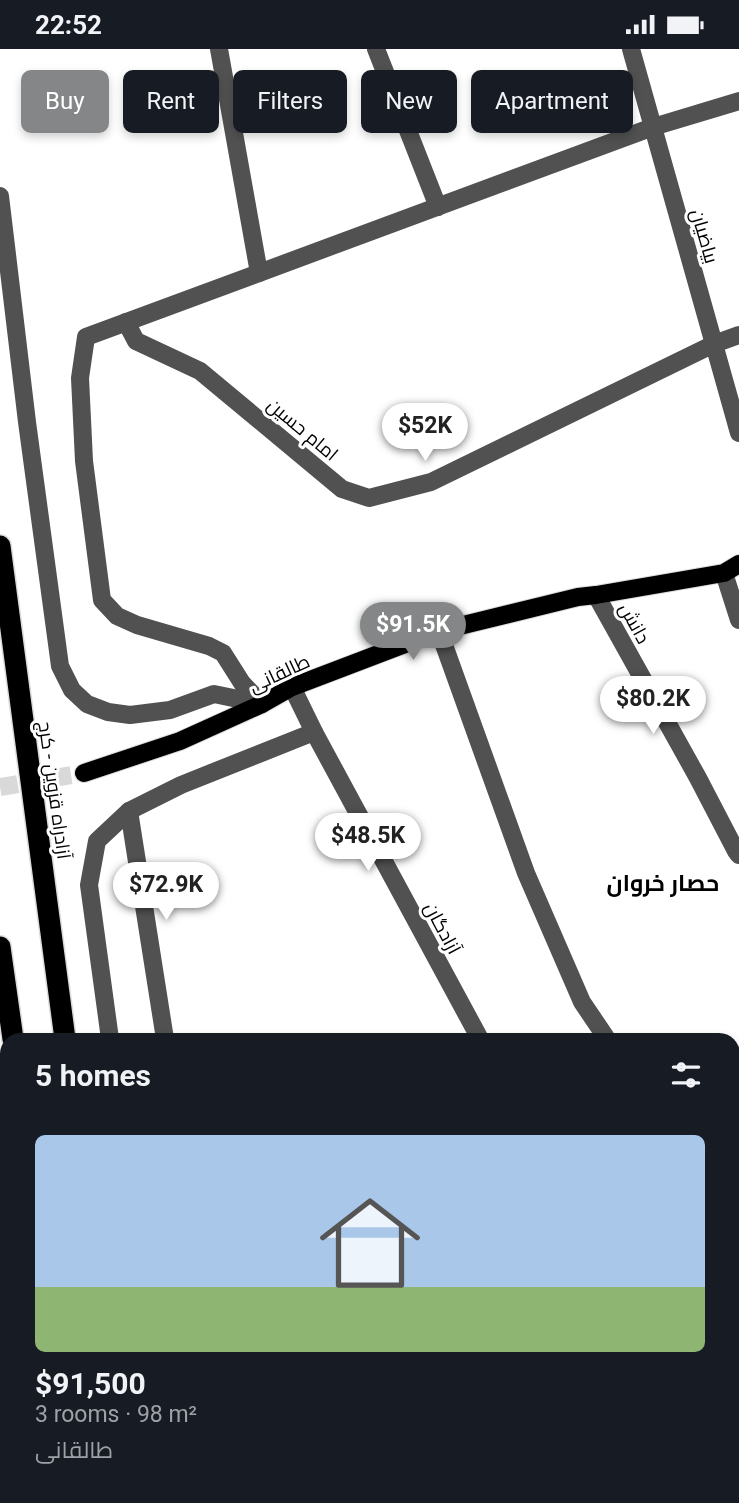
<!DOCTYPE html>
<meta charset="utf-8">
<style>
body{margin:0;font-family:Roboto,Cairo,sans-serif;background:#20242c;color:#f1f3f6;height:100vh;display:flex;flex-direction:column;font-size:26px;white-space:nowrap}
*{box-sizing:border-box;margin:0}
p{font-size:23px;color:#9ea1a6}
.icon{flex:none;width:38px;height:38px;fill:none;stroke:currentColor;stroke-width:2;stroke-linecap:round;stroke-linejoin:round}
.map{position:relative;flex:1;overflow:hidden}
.side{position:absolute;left:0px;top:984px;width:740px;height:471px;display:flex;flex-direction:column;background:#171b24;border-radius:21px 21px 0 0;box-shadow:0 4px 10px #0003}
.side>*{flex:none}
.guide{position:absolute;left:21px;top:21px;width:698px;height:63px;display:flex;gap:14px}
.price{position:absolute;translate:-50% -60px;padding:0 16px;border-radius:24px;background:#fff;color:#222;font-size:23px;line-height:46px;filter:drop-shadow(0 2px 4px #0008)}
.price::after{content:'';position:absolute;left:50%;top:42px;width:21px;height:16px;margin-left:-10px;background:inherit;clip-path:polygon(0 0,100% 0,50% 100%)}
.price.on{background:#858687;color:#fff}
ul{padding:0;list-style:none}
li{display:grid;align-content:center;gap:14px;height:371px;padding:0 35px}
li span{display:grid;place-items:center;height:217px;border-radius:10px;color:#555}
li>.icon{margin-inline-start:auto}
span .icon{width:126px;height:126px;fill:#fffc;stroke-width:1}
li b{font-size:30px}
h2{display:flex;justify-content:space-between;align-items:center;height:84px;padding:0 35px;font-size:30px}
.chip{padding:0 24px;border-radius:10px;background:#171b24;box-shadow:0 4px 10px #0003;font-size:24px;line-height:63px}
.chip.on{background:#858687;color:#fff}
.status{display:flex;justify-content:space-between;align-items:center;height:49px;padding:0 35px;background:#171b24;direction:ltr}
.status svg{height:19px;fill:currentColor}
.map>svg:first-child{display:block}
</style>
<div class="status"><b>22:52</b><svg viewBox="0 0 49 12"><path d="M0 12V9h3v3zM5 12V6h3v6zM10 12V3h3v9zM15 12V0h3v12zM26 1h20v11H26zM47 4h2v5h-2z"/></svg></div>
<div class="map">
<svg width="739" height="1454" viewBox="0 0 739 1454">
<rect width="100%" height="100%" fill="#fff"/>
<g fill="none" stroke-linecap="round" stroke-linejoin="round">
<path stroke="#d9d9d9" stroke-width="18" stroke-dasharray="18 9" stroke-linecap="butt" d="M0,738L84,724"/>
<g stroke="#dbdbdb" stroke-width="20">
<g id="major">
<path d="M84,724L180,692L262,655L292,638L439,582L578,548L596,546L724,524L739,515"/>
<path d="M0,1093L7,1104"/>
</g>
</g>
<g stroke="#dbdbdb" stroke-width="24">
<g id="highway">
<path d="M0,497L65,990"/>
<path d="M0,898L13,990"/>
<path d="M89,1447L90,1454"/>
<path d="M141,1447L142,1454"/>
</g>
</g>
<g stroke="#515151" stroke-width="18">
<path d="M219,0L259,224"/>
<path d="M376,0L438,158"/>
<path d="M631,0L739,384"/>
<path d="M0,147L27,373L60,617L72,641L87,655L108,663L130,666L170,661L214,645L262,655"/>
<path d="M126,273L136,292L200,322L342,440L369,449L431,433L714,295L739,286"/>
<path d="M724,524L739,571"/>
<path d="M596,546L698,729L736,802L739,806"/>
<path d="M439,582L526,824L582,953L607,990"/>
<path d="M292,638L314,683L480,990"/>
<path d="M262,655L242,634L223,604L209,597L137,576L117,567L102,551L84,412L80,329L86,288L653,78L739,52"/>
<path d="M129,762L165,990"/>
<path d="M110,990L89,836L97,792L129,762L181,736L314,683"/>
<path d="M0,1107L7,1156"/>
<path d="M733,1171L739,1184"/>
<path d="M0,1330L7,1310"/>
<path d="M181,1447L182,1454"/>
<path d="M236,1447L237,1454"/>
<path d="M416,1447L418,1454"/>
<path d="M684,1447L686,1454"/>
</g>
<use href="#major" stroke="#000" stroke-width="18"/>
<use href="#highway" stroke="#000" stroke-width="21"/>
</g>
<g text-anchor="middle" stroke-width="6" stroke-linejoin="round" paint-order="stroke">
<g font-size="19" fill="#000" stroke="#fff">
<text transform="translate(705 187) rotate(74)" y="7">بیاضیان</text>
<text transform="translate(303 380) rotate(40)" y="7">امام حسین</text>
<text transform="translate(635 574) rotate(61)" y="7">دانش</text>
<text transform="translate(279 624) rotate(-25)" y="7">طالقانی</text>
<text transform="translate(55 741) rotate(82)" y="7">آزادراه قزوین - کرج</text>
<text transform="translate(443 879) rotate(62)" y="7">آزادگان</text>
</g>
<g font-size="23" font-weight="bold" fill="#000" stroke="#fff">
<text x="663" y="842">حصار خروان</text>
</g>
</g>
</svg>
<b class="price" style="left:425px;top:414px">$52K</b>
<b class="price on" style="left:413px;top:613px">$91.5K</b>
<b class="price" style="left:653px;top:687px">$80.2K</b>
<b class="price" style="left:368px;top:824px">$48.5K</b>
<b class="price" style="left:166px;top:873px">$72.9K</b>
<div class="guide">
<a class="chip on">Buy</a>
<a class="chip">Rent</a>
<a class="chip">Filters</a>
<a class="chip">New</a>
<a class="chip">Apartment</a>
</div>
<section class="side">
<h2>5 homes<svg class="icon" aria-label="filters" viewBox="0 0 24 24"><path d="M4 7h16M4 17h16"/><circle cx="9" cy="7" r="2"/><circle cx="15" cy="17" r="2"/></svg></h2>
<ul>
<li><span style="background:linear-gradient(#a9c7e8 70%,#8fb573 0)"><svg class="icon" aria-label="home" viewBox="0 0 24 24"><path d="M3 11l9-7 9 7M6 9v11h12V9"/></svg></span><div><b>$91,500</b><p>3 rooms · 98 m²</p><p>طالقانی</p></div></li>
</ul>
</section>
</div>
